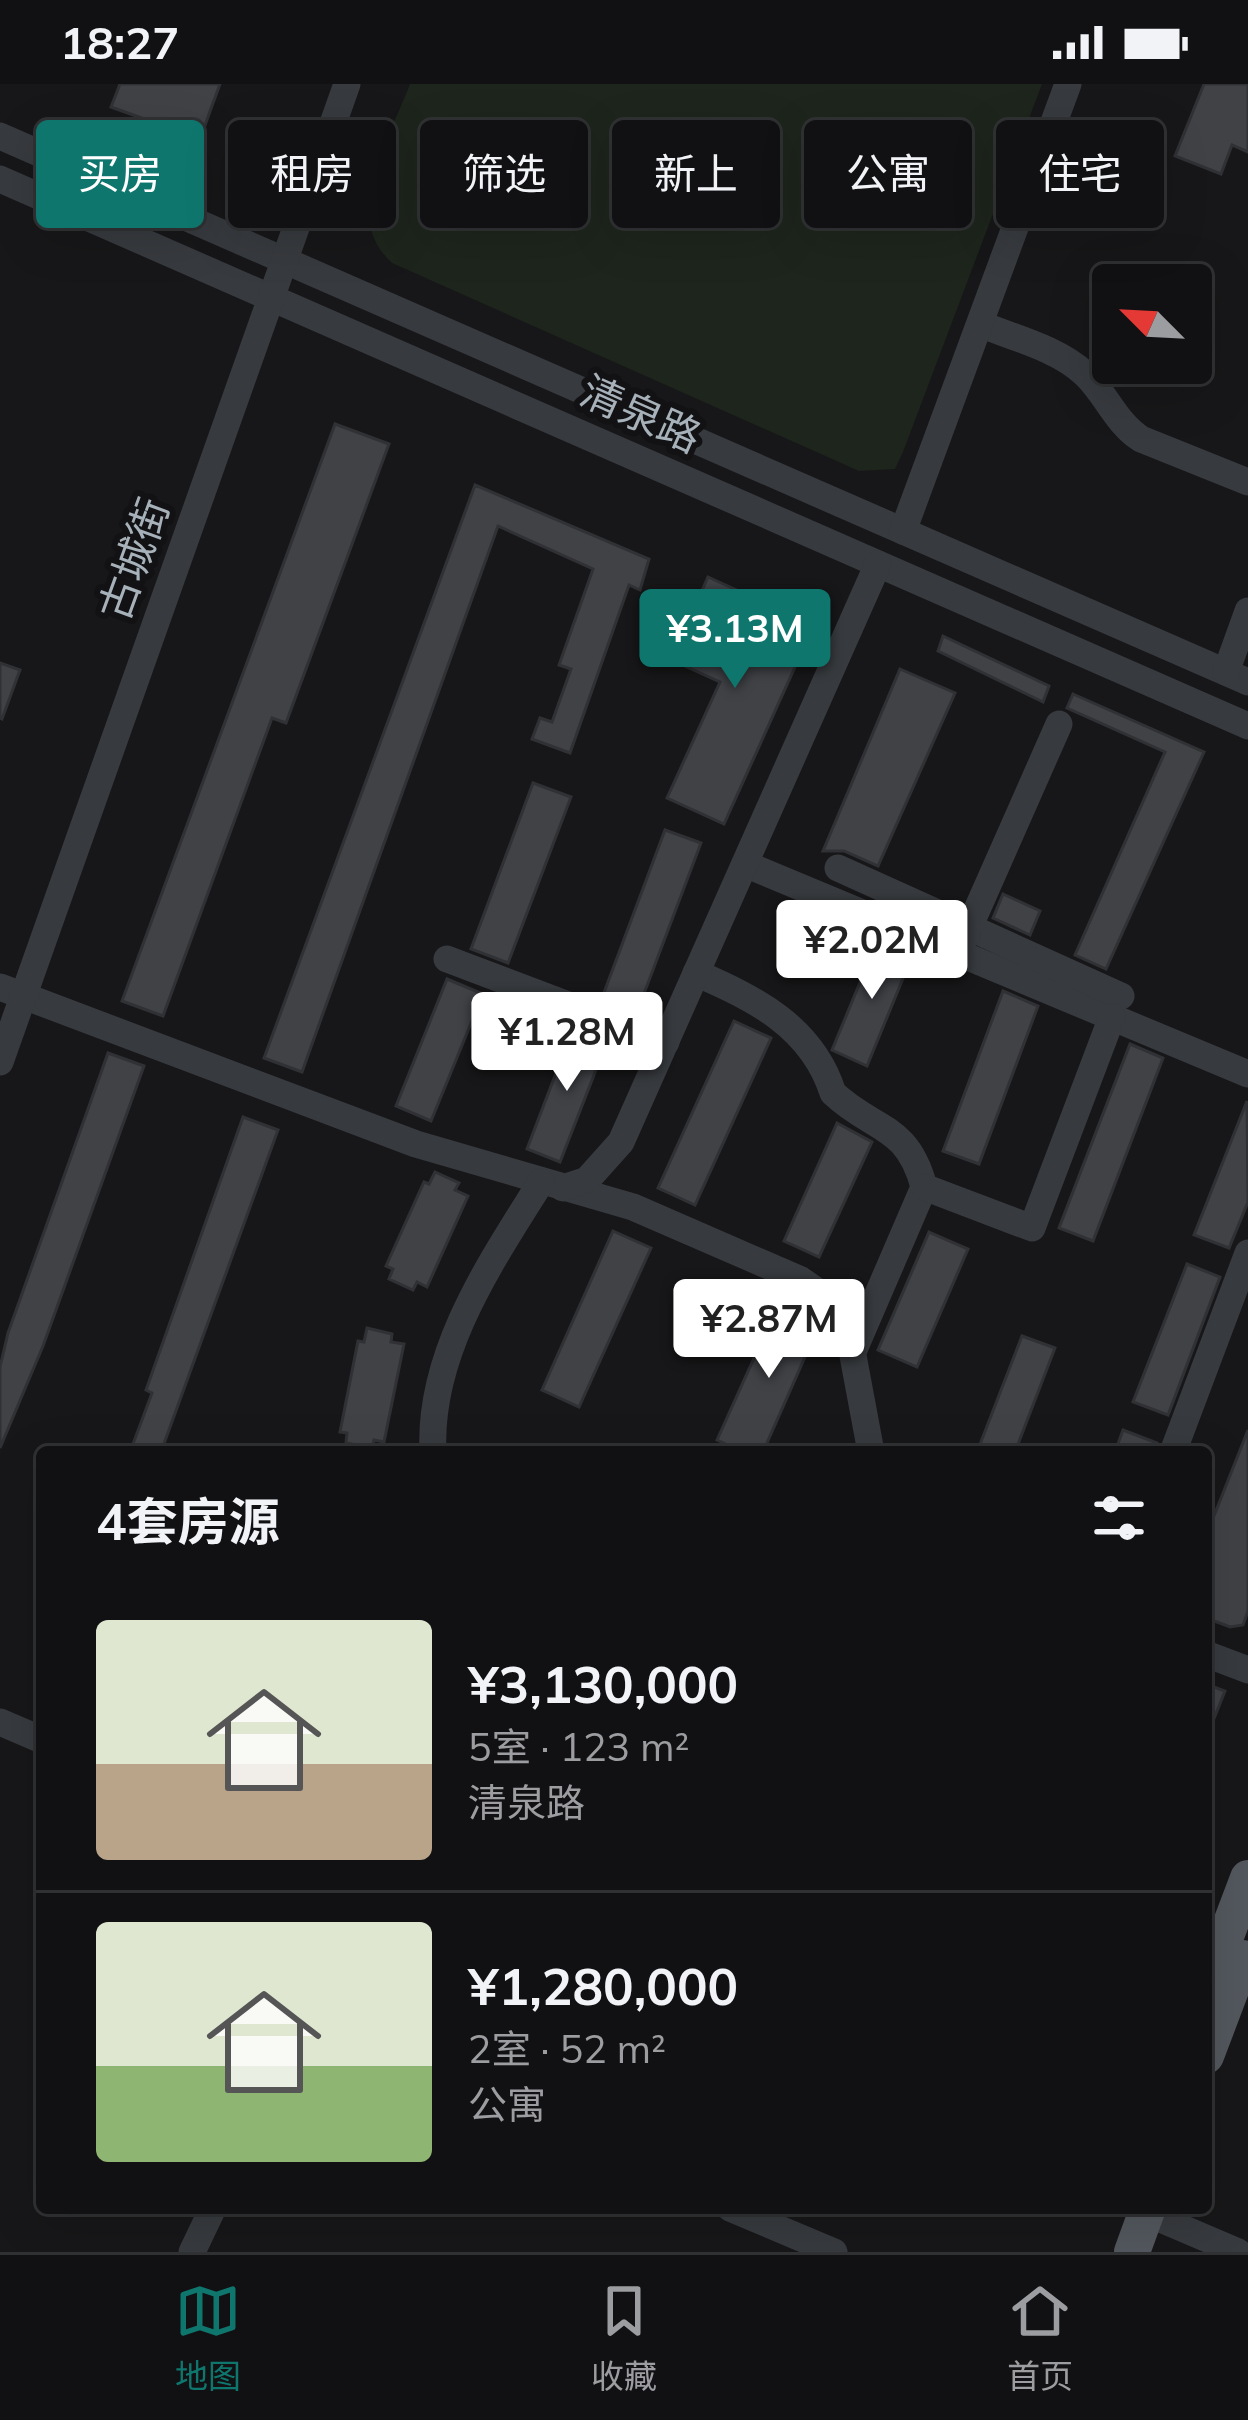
<!DOCTYPE html>
<html lang="zh">
<meta charset="utf-8">
<style>
body{margin:0;font-family:Mulish,"Noto Sans SC",sans-serif;background:#1e1f21;color:#f1f3f6;height:100vh;display:flex;flex-direction:column;font-size:45px;white-space:nowrap}
*{box-sizing:border-box;margin:0}
p{font-size:39px;color:#9c9da0}
.icon{flex:none;width:66px;height:66px;fill:none;stroke:currentColor;stroke-width:2;stroke-linecap:round;stroke-linejoin:round}
.map{position:relative;flex:1;overflow:hidden}
.sheet{position:absolute;left:36px;top:1362px;width:1176px;height:768px;display:flex;flex-direction:column;background:#111113;border-radius:12px;box-shadow:0 12px 48px #0002,0 0 0 3px #303133}
.sheet>*{flex:none}
.banner{position:absolute;left:36px;top:36px;width:1176px;height:108px;display:flex;gap:24px}
.needle{width:78px;rotate:294deg}
.controls{position:absolute;left:1092px;top:180px;display:grid;gap:24px}
.controls a{display:grid;place-items:center;width:120px;height:120px;border-radius:12px;background:#111113;box-shadow:0 12px 48px #0002,0 0 0 3px #303133;font-size:60px}
.price{position:absolute;translate:-50% -102px;padding:0 27px;border-radius:12px;background:#fff;color:#222;font-size:39px;line-height:78px;filter:drop-shadow(0 3px 6px #0008)}
.price::after{content:'';position:absolute;left:50%;top:72px;width:36px;height:27px;margin-left:-18px;background:inherit;clip-path:polygon(0 0,100% 0,50% 100%)}
.price.active{background:#0f766e;color:#fff}
ul{padding:0;list-style:none}
li{display:flex;align-items:center;gap:36px;height:300px;padding:0 60px}
li+li{border-top:3px solid #303133}
li span{display:grid;place-items:center;flex:none;width:336px;height:240px;border-radius:12px;color:#555}
li>.icon{margin-inline-start:auto}
span .icon{width:144px;height:144px;fill:#fffc;stroke-width:1}
li b{font-size:51px}
h2{display:flex;justify-content:space-between;align-items:center;height:144px;padding:0 60px;font-size:51px}
.chip{padding:0 42px;border-radius:12px;background:#111113;box-shadow:0 12px 48px #0002,0 0 0 3px #303133;font-size:42px;line-height:108px}
.chip.active{background:#0f766e;color:#fff}
.status{display:flex;justify-content:space-between;align-items:center;height:84px;padding:0 60px;background:#111113;direction:ltr}
.status svg{height:33px;fill:currentColor}
.tab-bar{display:flex;justify-content:space-around;align-items:center;height:168px;border-top:3px solid #303133;background:#111113;font-size:33px;color:#9c9da0}
.tab-bar a{display:grid;justify-items:center;gap:6px}
.tab-bar .active{color:#0f766e}
.map>svg:first-child{display:block}
</style>
<div class="status"><b>18:27</b><svg viewBox="0 0 49 12"><path d="M0 12V9h3v3zM5 12V6h3v6zM10 12V3h3v9zM15 12V0h3v12zM26 1h20v11H26zM47 4h2v5h-2z"/></svg></div>
<div class="map">
<svg width="1248" height="2168" viewBox="0 0 1248 2168">
<rect width="100%" height="100%" fill="#171719"/>
<path fill="#1d251c" d="M410,0H1042L903,368L895,385L859,387L392,179C339,131 389,56 410,0Z"/>
<g fill="#404246" stroke="#303135" stroke-width="3">
<path d="M120,0H220L200,55L111,23Z"/>
<path d="M1204,0H1248V68L1232,61L1221,90L1175,72Z"/>
<path d="M335,340L389,360L286,639L272,634L163,932L122,917Z"/>
<path d="M475,401L649,475L640,506L629,501L570,669L532,655L540,634L552,638L571,585L559,581L593,485L498,442L302,988L264,974Z"/>
<path d="M708,493L814,541L724,740L667,714L720,598L676,578L705,513L700,511Z"/>
<path d="M943,552L1049,602L1043,618L938,567Z"/>
<path d="M0,579L20,586L2,635L0,634Z"/>
<path d="M900,585L955,609L878,782L844,767H823Z"/>
<path d="M1073,610L1204,668L1106,885L1075,871L1165,668L1067,624Z"/>
<path d="M533,699L571,713L508,879L471,865Z"/>
<path d="M665,746L701,759L637,928L602,914Z"/>
<path d="M1003,810L1040,827L1030,851L993,834Z"/>
<path d="M878,855L913,870L867,982L832,966Z"/>
<path d="M447,895L483,910L431,1037L396,1022Z"/>
<path d="M1003,907L1038,922L979,1080L943,1067Z"/>
<path d="M734,937L771,954L695,1121L658,1104Z"/>
<path d="M574,942L608,955L560,1078L527,1065Z"/>
<path d="M1130,960L1163,974L1093,1157L1059,1144Z"/>
<path d="M108,969L144,982L43,1262L0,1364V1283L8,1249Z"/>
<path d="M1247,1017L1248,1118L1229,1164L1194,1151Z"/>
<path d="M243,1033L278,1046L161,1368H130L152,1309L146,1306Z"/>
<path d="M837,1039L872,1058L819,1173L784,1157Z"/>
<path d="M435,1088L459,1099L455,1106L468,1112L427,1203L417,1198L413,1206L389,1195L393,1185L386,1182L424,1098L429,1100Z"/>
<path d="M613,1147L651,1164L579,1323L542,1306Z"/>
<path d="M929,1148L968,1165L917,1283L878,1266Z"/>
<path d="M1187,1180L1220,1193L1168,1331L1133,1318Z"/>
<path d="M778,1221L820,1239L763,1368H743L717,1356Z"/>
<path d="M367,1244L392,1250L391,1258L404,1260L384,1358L374,1356L372,1364L346,1359L347,1349L340,1348L358,1257L364,1258Z"/>
<path d="M1022,1252L1055,1264L1015,1368H977Z"/>
<path d="M1123,1346L1157,1359L1155,1368H1115Z"/>
<path d="M1248,1346V1527L1243,1541L1230,1543L1206,1534V1452Z"/>
<path d="M1206,1600L1225,1607L1207,1652H1206Z"/>
</g>
<g fill="none" stroke-linecap="round" stroke-linejoin="round">
<g stroke="#373a3e" stroke-width="27">
<path d="M0,52L1248,598"/>
<path d="M0,95L1248,642"/>
<path d="M980,240C1014,254 1057,264 1085,290C1107,311 1115,338 1141,355L1248,398"/>
<path d="M903,447L1068,0"/>
<path d="M1226,588L1248,527"/>
<path d="M745,780L1248,990"/>
<path d="M838,784L1121,912"/>
<path d="M964,855L1059,640"/>
<path d="M447,875L666,958"/>
<path d="M696,889C756,915 812,943 833,1009C873,1047 907,1039 924,1103L853,1268"/>
<path d="M0,903L416,1060L633,1123L801,1196L831,1217L848,1245L871,1368"/>
<path d="M0,978L347,0"/>
<path d="M924,1103L1032,1144L1112,933"/>
<path d="M563,1104L587,1096L621,1058L878,480"/>
<path d="M433,1368C428,1269 491,1178 541,1098"/>
<path d="M1173,1368L1248,1169"/>
<path d="M1206,1570L1248,1586"/>
<path d="M0,1638L42,1656"/>
<path d="M730,2124L834,2168"/>
<path d="M1135,2124L1238,2168"/>
<path d="M192,2168L213,2124"/>
</g>
<g stroke="#53585e" stroke-width="36">
<path d="M1206,1905L1248,1794"/>
<path d="M1206,1972L1243,1874"/>
<path d="M1132,2168L1148,2124"/>
</g>
</g>
<g text-anchor="middle" stroke-width="12" stroke-linejoin="round" paint-order="stroke">
<g font-size="42" fill="#a7b1ba" stroke="#121214">
<text transform="translate(641 330) rotate(24)" y="15">清泉路</text>
<text transform="translate(134 475) rotate(-70)" y="15">古城街</text>
</g>
</g>
</svg>
<div class="controls">
<a><svg class="needle" viewBox="-14 -14 28 28"><path d="M0-13l5 13h-10z" fill="#e53935"/><path d="M0 13l5-13h-10z" fill="#9c9da0"/></svg></a>
</div>
<b class="price active" style="left:735px;top:607px">¥3.13M</b>
<b class="price" style="left:872px;top:918px">¥2.02M</b>
<b class="price" style="left:567px;top:1010px">¥1.28M</b>
<b class="price" style="left:769px;top:1297px">¥2.87M</b>
<div class="banner">
<a class="chip active">买房</a>
<a class="chip">租房</a>
<a class="chip">筛选</a>
<a class="chip">新上</a>
<a class="chip">公寓</a>
<a class="chip">住宅</a>
</div>
<section class="sheet">
<h2>4套房源<svg class="icon" aria-label="filters" viewBox="0 0 24 24"><path d="M4 7h16M4 17h16"/><circle cx="9" cy="7" r="2"/><circle cx="15" cy="17" r="2"/></svg></h2>
<ul>
<li><span style="background:linear-gradient(#dfe7d0 60%,#b9a48a 0)"><svg class="icon" aria-label="home" viewBox="0 0 24 24"><path d="M3 11l9-7 9 7M6 9v11h12V9"/></svg></span><div><b>¥3,130,000</b><p>5室 · 123 m²</p><p>清泉路</p></div></li>
<li><span style="background:linear-gradient(#dfe7d0 60%,#8fb573 0)"><svg class="icon" aria-label="home" viewBox="0 0 24 24"><path d="M3 11l9-7 9 7M6 9v11h12V9"/></svg></span><div><b>¥1,280,000</b><p>2室 · 52 m²</p><p>公寓</p></div></li>
</ul>
</section>
</div>
<nav class="tab-bar">
<a class="active"><svg class="icon" aria-label="map" viewBox="0 0 24 24"><path d="M3 6l6-2 6 2 6-2v14l-6 2-6-2-6 2zM9 4v14M15 6v14"/></svg>地图</a>
<a><svg class="icon" aria-label="saved" viewBox="0 0 24 24"><path d="M7 4h10v16l-5-4-5 4z"/></svg>收藏</a>
<a><svg class="icon" aria-label="home" viewBox="0 0 24 24"><path d="M3 11l9-7 9 7M6 9v11h12V9"/></svg>首页</a>
</nav>
